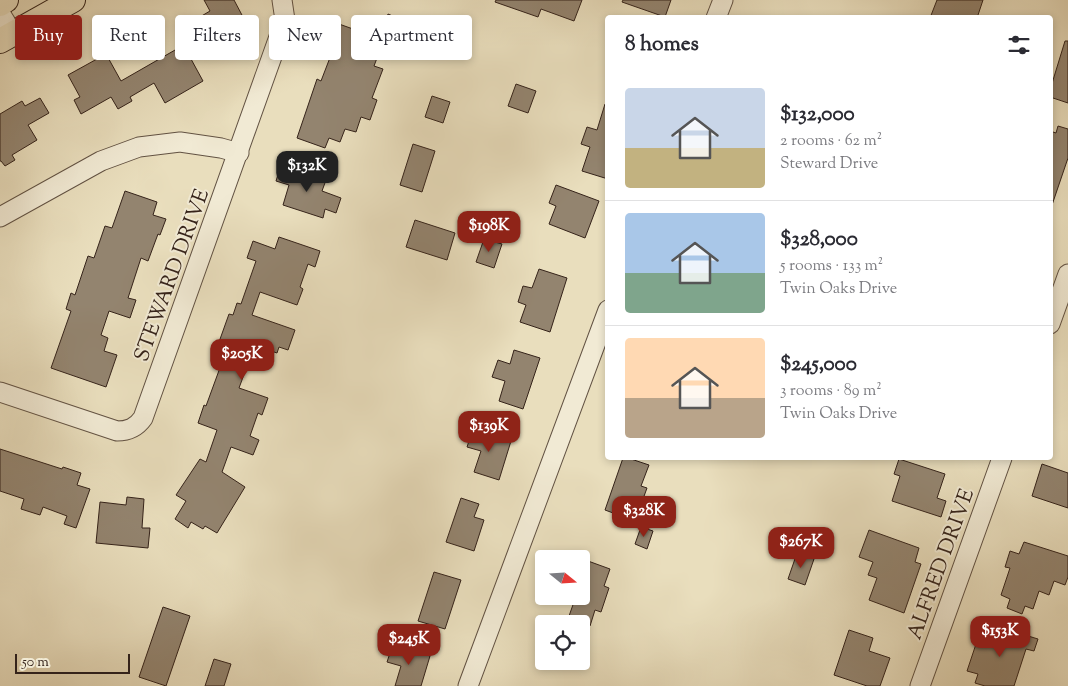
<!DOCTYPE html>
<meta charset="utf-8">
<style>
body{margin:0;font-family:"Sorts Mill Goudy",serif;background:#f7f7f7;color:#2b2b33;height:100vh;display:flex;flex-direction:column;font-size:19px;white-space:nowrap}
*{box-sizing:border-box;margin:0}
p{font-size:16px;color:#7c7c81}
.icon{flex:none;width:28px;height:28px;fill:none;stroke:currentColor;stroke-width:2;stroke-linecap:round;stroke-linejoin:round}
.map{position:relative;flex:1;overflow:hidden}
.sheet{position:absolute;left:605px;top:15px;width:448px;height:445px;display:flex;flex-direction:column;background:#fff;border-radius:5px;box-shadow:0 2px 8px #0003}
.sheet>*{flex:none}
.banner{position:absolute;left:15px;top:15px;width:475px;height:45px;display:flex;gap:10px}
.needle{width:32px;rotate:108deg}
.controls{position:absolute;left:535px;top:550px;display:grid;gap:10px}
.controls a{display:grid;place-items:center;width:55px;height:55px;border-radius:5px;background:#fff;box-shadow:0 2px 8px #0003;font-size:25px}
.scale{position:absolute;left:15px;bottom:12px;width:115px;box-sizing:border-box;padding-left:5px;border:2px solid #35231a;border-top:0;font-size:14px;line-height:18px;white-space:nowrap;color:#35231a;-webkit-text-stroke:4px #f1ead4;paint-order:stroke}
.price{position:absolute;translate:-50% -42px;padding:0 11px;border-radius:10px;background:#8f2418;color:#fff;font-size:16px;line-height:32px;filter:drop-shadow(0 1px 2px #0008)}
.price::after{content:'';position:absolute;left:50%;top:30px;width:15px;height:11px;margin-left:-8px;background:inherit;clip-path:polygon(0 0,100% 0,50% 100%)}
.price.current{background:#222;color:#fff}
ul{padding:0;list-style:none}
li{display:flex;align-items:center;gap:15px;height:125px;padding:0 20px}
li+li{border-top:1px solid #e1e1e2}
li span{display:grid;place-items:center;flex:none;width:140px;height:100px;border-radius:5px;color:#555}
li>.icon{margin-inline-start:auto}
span .icon{width:60px;height:60px;fill:#fffc;stroke-width:1}
li b{font-size:21px}
h2{display:flex;justify-content:space-between;align-items:center;height:60px;padding:0 20px;font-size:21px}
.pill{padding:0 18px;border-radius:5px;background:#fff;box-shadow:0 2px 8px #0003;font-size:18px;line-height:45px}
.pill.current{background:#8f2418;color:#fff}
.map>svg:first-child{display:block}
</style>
<div class="map">
<svg width="1068" height="686" viewBox="0 0 1068 686">
<rect width="100%" height="100%" fill="#e9debd"/>
<filter id="stains"><feTurbulence type="fractalNoise" baseFrequency=".004" numOctaves="4"/><feColorMatrix values="0 0 0 0 .2 0 0 0 0 .09 0 0 0 0 .02 0 0 0 .5 -.17"/></filter>
<radialGradient id="worn" r=".72"><stop offset=".6" stop-color="#630" stop-opacity="0"/><stop offset="1" stop-color="#630" stop-opacity=".3"/></radialGradient>
<g fill="#93846f" stroke="#35231a">
<path d="M204,0H234L243,17L231,24L236,33L191,59L203,81L165,103L154,83L130,97L132,101L118,109L111,97L81,114L74,100L80,97L68,75L106,54L121,81L196,38L188,24L210,11Z"/>
<path d="M496,0H582L574,21L541,9L538,17L495,2Z"/>
<path d="M623,0H671L665,17L622,2Z"/>
<path d="M937,0H983L977,18H930Z"/>
<path d="M388,14L402,20L393,45L383,42L374,66L383,69L372,98L377,100L370,120L361,117L356,132L345,129L340,142L329,138L325,148L297,138L317,79L321,81L336,42L333,41L339,24L353,29L358,16L384,26Z"/>
<path d="M1065,41H1068V103L1050,97V90Z"/>
<path d="M516,84L536,91L528,113L508,106Z"/>
<path d="M432,96L450,102L443,123L425,117Z"/>
<path d="M40,98L49,113L28,125L37,140L12,155L15,160L5,166L1,161H0V114L22,101L25,106Z"/>
<path d="M605,104L608,105V179L582,171L590,147L581,144L587,127L597,130Z"/>
<path d="M1058,126L1068,129V158L1052,205L1050,204V131L1056,133Z"/>
<path d="M413,144L435,151L422,192L400,185Z"/>
<path d="M281,165L326,180L322,191L341,198L336,213L325,209L323,218L283,205L289,185L276,181Z"/>
<path d="M556,185L599,201L585,238L549,224L556,206L549,203Z"/>
<path d="M125,191L157,202L153,215L166,219L160,235L158,234L148,261L141,258L128,298L136,300L130,318L109,311L101,335L108,338L104,351L117,355L106,387L51,368L71,311L66,309L71,293L75,295L88,256L94,258L105,226L112,228Z"/>
<path d="M415,220L455,233L447,260L406,247Z"/>
<path d="M279,237L320,251L315,267L308,264L300,287L303,289L297,305L260,292L252,315L295,330L288,350L279,347L277,353L268,350L263,366L249,361L239,388L268,398L262,415L258,413L250,436L259,440L253,455L231,447L222,472L245,487L217,533L205,526L203,529L191,522L188,528L175,519L186,501L176,495L200,459L206,462L217,430L198,423L204,405L206,406L221,365L216,363L223,343L219,342L229,314L233,315L237,303L241,304L256,261L247,258L253,241L275,249Z"/>
<path d="M484,239L502,244L494,268L476,262Z"/>
<path d="M539,269L567,278L550,332L520,322L526,305L518,302L523,286L532,288Z"/>
<path d="M514,350L540,358L523,409L499,401L505,381L492,377L498,360L510,364Z"/>
<path d="M473,429L511,441L499,480L474,472L481,451L467,447Z"/>
<path d="M0,449L62,469L63,467L81,473L77,485L90,489L76,528L64,524L67,516L43,507L40,515L21,509L24,499L0,491Z"/>
<path d="M623,458H628L649,465L641,486L647,488L635,521L605,510Z"/>
<path d="M899,459L945,474L937,498L946,501L941,517L892,501L900,476L894,474Z"/>
<path d="M1042,464L1068,473V508L1032,496Z"/>
<path d="M127,497L144,499L142,528H150L148,548L96,543L100,502L126,505Z"/>
<path d="M461,498L479,504L474,517L484,520L474,551L446,542Z"/>
<path d="M641,527L653,531L647,549L635,544Z"/>
<path d="M869,530L919,548L915,562L921,564L904,613L869,600L877,578L868,575L873,562L859,557Z"/>
<path d="M1024,542L1068,556V577L1065,585L1054,581L1049,595L1039,591L1033,609L1025,606L1022,614L1007,608L1010,599L1001,595L1010,568L1005,567L1010,551L1019,554Z"/>
<path d="M797,553L814,559L805,585L788,579Z"/>
<path d="M588,561L610,569L604,586L609,588L601,612L595,610L590,626L568,619L576,596H581V581Z"/>
<path d="M434,572L461,580L445,629L418,621Z"/>
<path d="M163,607L190,616L166,686L139,677Z"/>
<path d="M988,629L1013,637L1015,632L1038,639L1034,651L1026,649L1014,686H985L975,683L978,674L967,671L977,641L983,643Z"/>
<path d="M849,630L873,638L869,651L890,658L880,686H867L834,675Z"/>
<path d="M393,644L430,656L421,686H395L401,666L387,662Z"/>
<path d="M214,659L231,664L224,686H205Z"/>
</g>
<g fill="none" stroke-linecap="round" stroke-linejoin="round">
<g stroke="#625243" stroke-width="21">
<g id="minor">
<path d="M0,13L13,34"/>
<path d="M716,18L723,0"/>
<path d="M0,217L101,161L139,147L180,142L221,148L239,153"/>
<path d="M1050,324L1068,274"/>
<path d="M0,392L117,431C128,431 136,428 143,418L285,20L282,0"/>
<path d="M468,686L608,310"/>
<path d="M920,686L1002,458"/>
</g>
</g>
<g stroke="#35231a" stroke-width="26">
<g id="major">
<path d="M0,4L6,0"/>
<path d="M0,41L73,0"/>
</g>
</g>
<use href="#minor" stroke="#f1ead4" stroke-width="19"/>
<use href="#major" stroke="#e9debd" stroke-width="24"/>
</g>
<g text-anchor="middle" stroke-width="4" stroke-linejoin="round" paint-order="stroke">
<g font-size="21" fill="#35231a" stroke="#f1ead4">
<text transform="translate(171 275) rotate(-70)" y="7">STEWARD DRIVE</text>
<text transform="translate(940 564) rotate(-70)" y="7">ALFRED DRIVE</text>
</g>
</g>
<rect width="100%" height="100%" filter="url(#stains)"/>
<rect width="100%" height="100%" fill="url(#worn)"/>
</svg>
<div class="controls">
<a><svg class="needle" viewBox="-14 -14 28 28"><path d="M0-13l5 13h-10z" fill="#e53935"/><path d="M0 13l5-13h-10z" fill="#7c7c81"/></svg></a>
<a><svg class="icon" aria-label="locate" viewBox="0 0 24 24"><circle cx="12" cy="12" r="6"/><path d="M12 2v4M12 18v4M2 12h4M18 12h4"/></svg></a>
</div>
<div class="scale">50 m</div>
<b class="price current" style="left:307px;top:193px">$132K</b>
<b class="price" style="left:489px;top:253px">$198K</b>
<b class="price" style="left:242px;top:381px">$205K</b>
<b class="price" style="left:489px;top:453px">$139K</b>
<b class="price" style="left:644px;top:538px">$328K</b>
<b class="price" style="left:801px;top:569px">$267K</b>
<b class="price" style="left:1000px;top:658px">$153K</b>
<b class="price" style="left:409px;top:666px">$245K</b>
<div class="banner">
<a class="pill current">Buy</a>
<a class="pill">Rent</a>
<a class="pill">Filters</a>
<a class="pill">New</a>
<a class="pill">Apartment</a>
</div>
<section class="sheet">
<h2>8 homes<svg class="icon" aria-label="filters" viewBox="0 0 24 24"><path d="M4 7h16M4 17h16"/><circle cx="9" cy="7" r="2"/><circle cx="15" cy="17" r="2"/></svg></h2>
<ul>
<li><span style="background:linear-gradient(#c9d6e8 60%,#c2b280 0)"><svg class="icon" aria-label="home" viewBox="0 0 24 24"><path d="M3 11l9-7 9 7M6 9v11h12V9"/></svg></span><div><b>$132,000</b><p>2 rooms · 62 m²</p><p>Steward Drive</p></div></li>
<li><span style="background:linear-gradient(#a9c7e8 60%,#7fa58c 0)"><svg class="icon" aria-label="home" viewBox="0 0 24 24"><path d="M3 11l9-7 9 7M6 9v11h12V9"/></svg></span><div><b>$328,000</b><p>5 rooms · 133 m²</p><p>Twin Oaks Drive</p></div></li>
<li><span style="background:linear-gradient(#ffd9b3 60%,#b9a48a 0)"><svg class="icon" aria-label="home" viewBox="0 0 24 24"><path d="M3 11l9-7 9 7M6 9v11h12V9"/></svg></span><div><b>$245,000</b><p>3 rooms · 89 m²</p><p>Twin Oaks Drive</p></div></li>
</ul>
</section>
</div>
